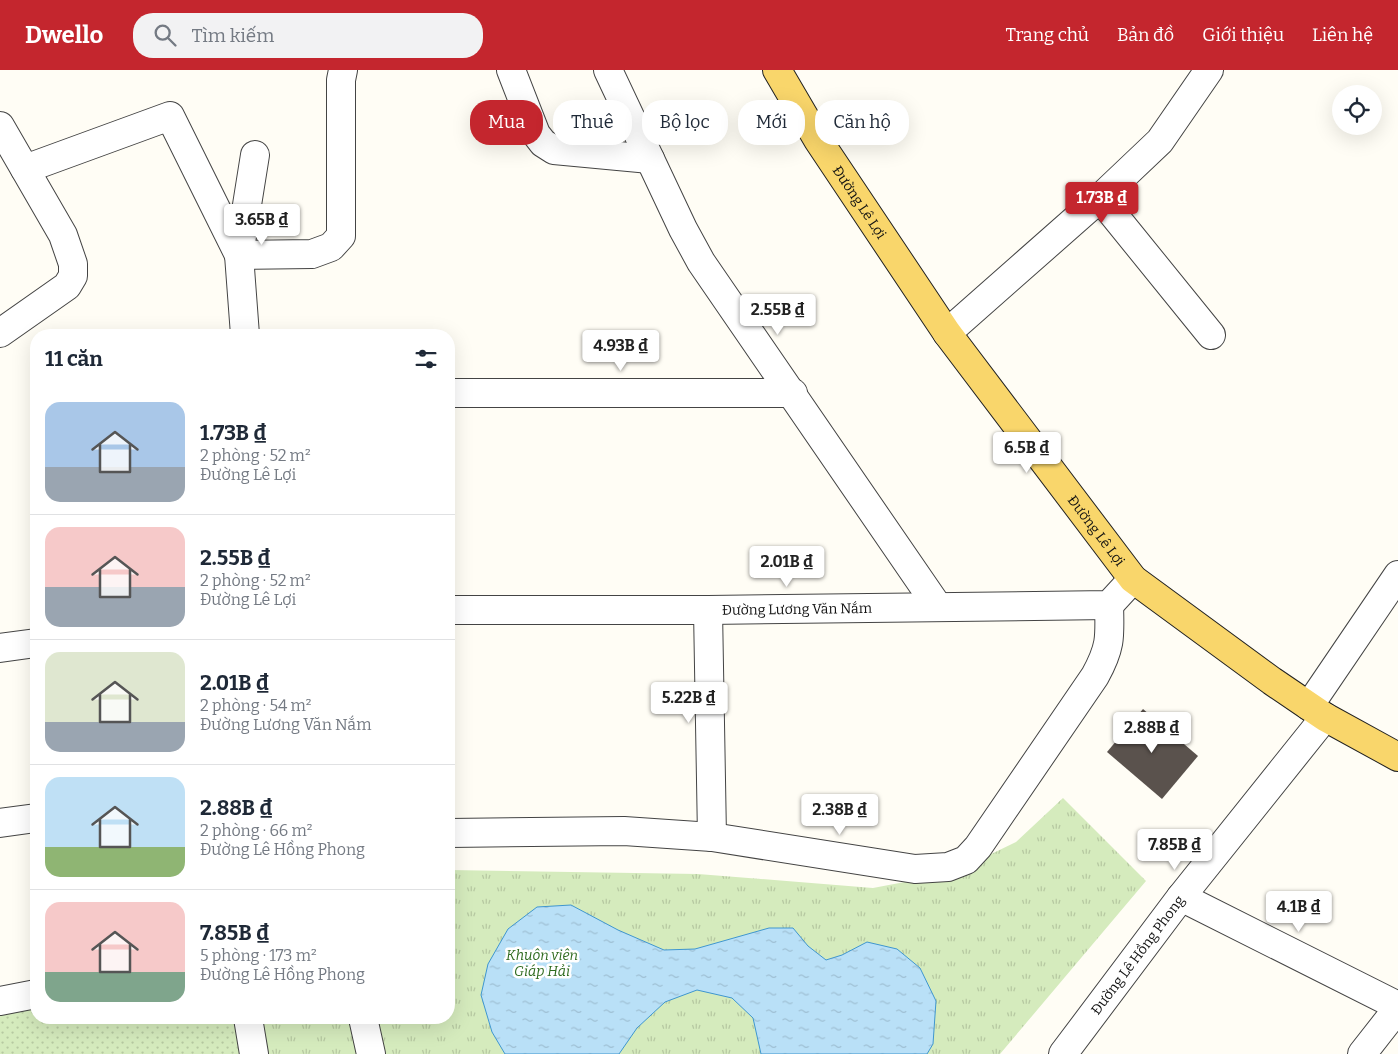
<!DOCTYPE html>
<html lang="vi">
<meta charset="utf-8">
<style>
body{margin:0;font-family:Bitter,serif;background:#f2f2f3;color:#1f2937;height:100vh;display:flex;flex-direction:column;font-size:19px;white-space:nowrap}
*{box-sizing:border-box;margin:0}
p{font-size:16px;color:#747a83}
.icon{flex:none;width:28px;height:28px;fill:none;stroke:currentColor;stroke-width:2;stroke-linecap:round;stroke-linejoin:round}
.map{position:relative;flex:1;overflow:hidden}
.details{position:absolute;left:30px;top:259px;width:425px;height:695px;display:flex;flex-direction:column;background:#fff;border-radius:20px;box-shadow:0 5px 20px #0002}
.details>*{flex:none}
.top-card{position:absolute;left:470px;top:30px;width:475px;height:45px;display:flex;gap:10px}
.controls{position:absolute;left:1332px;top:15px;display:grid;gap:10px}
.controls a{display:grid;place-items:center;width:50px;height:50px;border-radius:50%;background:#fff;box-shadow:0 5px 20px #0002;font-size:25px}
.price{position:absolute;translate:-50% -42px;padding:0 11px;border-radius:5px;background:#fff;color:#222;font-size:16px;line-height:32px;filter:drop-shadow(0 1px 2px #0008)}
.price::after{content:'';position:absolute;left:50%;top:30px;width:15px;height:11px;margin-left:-8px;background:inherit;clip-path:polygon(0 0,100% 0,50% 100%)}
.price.on{background:#c4262e;color:#fff}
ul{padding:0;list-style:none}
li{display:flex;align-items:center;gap:15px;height:125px;padding:0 15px}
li+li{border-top:1px solid #e0e1e3}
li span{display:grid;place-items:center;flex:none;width:140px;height:100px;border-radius:15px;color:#555}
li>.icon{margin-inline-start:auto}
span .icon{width:60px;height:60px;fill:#fffc;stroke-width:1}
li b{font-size:21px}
h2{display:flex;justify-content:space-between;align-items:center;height:60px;padding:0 15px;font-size:21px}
.pill{padding:0 18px;border-radius:20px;background:#fff;box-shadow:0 5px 20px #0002;font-size:18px;line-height:45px}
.pill.on{background:#c4262e;color:#fff}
header{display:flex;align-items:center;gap:30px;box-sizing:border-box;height:70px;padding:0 25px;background:#c4262e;color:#fff}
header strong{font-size:24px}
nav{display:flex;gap:28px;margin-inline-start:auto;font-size:18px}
.search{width:350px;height:45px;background:#f2f2f3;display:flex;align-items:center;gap:12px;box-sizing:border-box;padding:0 18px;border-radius:20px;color:#747a83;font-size:19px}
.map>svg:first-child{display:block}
</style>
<header>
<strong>Dwello</strong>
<div class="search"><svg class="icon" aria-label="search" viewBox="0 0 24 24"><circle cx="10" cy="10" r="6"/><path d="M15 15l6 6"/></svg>Tìm kiếm</div>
<nav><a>Trang chủ</a><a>Bản đồ</a><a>Giới thiệu</a><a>Liên hệ</a></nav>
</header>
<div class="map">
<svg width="1398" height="984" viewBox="0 0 1398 984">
<defs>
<pattern id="grass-dots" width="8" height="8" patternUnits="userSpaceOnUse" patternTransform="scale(1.25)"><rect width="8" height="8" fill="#d5ebbd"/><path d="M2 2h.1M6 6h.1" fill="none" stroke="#b6c8a1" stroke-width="1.8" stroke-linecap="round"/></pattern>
<pattern id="park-tufts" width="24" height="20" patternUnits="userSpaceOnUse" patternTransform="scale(1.25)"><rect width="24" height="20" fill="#d5ebbd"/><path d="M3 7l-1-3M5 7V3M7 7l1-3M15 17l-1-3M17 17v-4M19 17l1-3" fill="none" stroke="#b6c8a1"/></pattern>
<pattern id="water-ripples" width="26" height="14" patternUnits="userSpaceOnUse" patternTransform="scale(1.25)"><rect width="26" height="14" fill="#b9e0f7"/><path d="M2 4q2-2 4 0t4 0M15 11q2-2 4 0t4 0" fill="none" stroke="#9ebfd3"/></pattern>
</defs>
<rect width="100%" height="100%" fill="#fffdf5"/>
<path fill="url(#grass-dots)" d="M36,923V948H261L268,984H0V929Z"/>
<path fill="url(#park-tufts)" d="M1063,728L1146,811L1000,984H260L255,948H449V800L698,804L873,818L952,803L1016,772Z"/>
<path fill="url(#water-ripples)" stroke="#3f96cf" d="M571,835L618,860L664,880L695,879L769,858H793L808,876L826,890L842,885L867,872L897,879L920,898L936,931L933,974L927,984H761L753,948L732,928L697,920L665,932L637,958L619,984H505L492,962L481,925L488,894L508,859L537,837Z"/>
<path fill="#5a524d" d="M1143,639L1198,686L1162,729L1107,682Z"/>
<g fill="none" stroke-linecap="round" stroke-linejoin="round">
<g stroke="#444" stroke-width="30">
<g id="minor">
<path d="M511,0L536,64L543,73L554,80L650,89"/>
<path d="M608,0L683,159L701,192L938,537"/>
<path d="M0,56L63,165L73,194V206L67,216L0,263"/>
<path d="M25,99L170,46L239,185L312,184L331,177L341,166V10L343,0"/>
<path d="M1100,128L1211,265"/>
<path d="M947,263L1100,128L1160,71L1209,0"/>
<path d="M245,265L239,185L255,85"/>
<path d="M449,323H793"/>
<path id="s1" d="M449,540H708L1109,535L1133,509"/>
<path d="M708,540L712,767"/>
<path d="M0,578L36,573"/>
<path d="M1309,636L1398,505"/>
<path d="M0,753L36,748"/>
<path d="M449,763L624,761L712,767L915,799L948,797L966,790L978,777L1095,606C1111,577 1110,567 1109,535"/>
<path d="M1181,827L1398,936"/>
<path d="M0,931L36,924"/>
<path d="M248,948L254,984"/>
<path d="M363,948L371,984"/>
<path id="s2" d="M1063,984L1181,827L1325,647"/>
<path d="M1362,984L1398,938"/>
</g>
</g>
<g stroke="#222" stroke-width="30">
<g id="major">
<path id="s3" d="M777,0L818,70L947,263L1133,509L1272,611L1325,647L1398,687"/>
</g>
</g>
<use href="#minor" stroke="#fff" stroke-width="28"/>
<use href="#major" stroke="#f9d66b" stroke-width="28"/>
</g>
<g text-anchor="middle" stroke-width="5" stroke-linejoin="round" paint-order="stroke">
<g font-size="14" fill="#111" stroke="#fff">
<text dy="5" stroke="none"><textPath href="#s3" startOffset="156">Đường Lê Lợi</textPath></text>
<text dy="5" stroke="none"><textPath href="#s3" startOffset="561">Đường Lê Lợi</textPath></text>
<text dy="5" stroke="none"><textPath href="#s1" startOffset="348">Đường Lương Văn Nắm</textPath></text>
<text dy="5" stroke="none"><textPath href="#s2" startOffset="124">Đường Lê Hồng Phong</textPath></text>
</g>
<g font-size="14" font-style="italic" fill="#2f6b1f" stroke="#fff">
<text x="542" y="890">Khuôn viên<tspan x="542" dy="16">Giáp Hải</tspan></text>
</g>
</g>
</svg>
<div class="controls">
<a><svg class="icon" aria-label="locate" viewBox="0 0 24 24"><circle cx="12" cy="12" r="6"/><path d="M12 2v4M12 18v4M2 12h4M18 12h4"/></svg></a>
</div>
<b class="price on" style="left:1102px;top:154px">1.73B ₫</b>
<b class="price" style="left:262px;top:176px">3.65B ₫</b>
<b class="price" style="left:778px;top:266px">2.55B ₫</b>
<b class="price" style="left:621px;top:302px">4.93B ₫</b>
<b class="price" style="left:1027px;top:404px">6.5B ₫</b>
<b class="price" style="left:787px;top:518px">2.01B ₫</b>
<b class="price" style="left:689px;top:654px">5.22B ₫</b>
<b class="price" style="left:1152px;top:684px">2.88B ₫</b>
<b class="price" style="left:840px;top:766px">2.38B ₫</b>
<b class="price" style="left:1175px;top:801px">7.85B ₫</b>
<b class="price" style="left:1299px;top:863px">4.1B ₫</b>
<div class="top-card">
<a class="pill on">Mua</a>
<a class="pill">Thuê</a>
<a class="pill">Bộ lọc</a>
<a class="pill">Mới</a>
<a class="pill">Căn hộ</a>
</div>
<section class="details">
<h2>11 căn<svg class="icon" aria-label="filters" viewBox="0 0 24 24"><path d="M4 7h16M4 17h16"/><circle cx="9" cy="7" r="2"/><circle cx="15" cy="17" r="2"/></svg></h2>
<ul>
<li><span style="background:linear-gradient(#a9c7e8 65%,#9aa5b1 0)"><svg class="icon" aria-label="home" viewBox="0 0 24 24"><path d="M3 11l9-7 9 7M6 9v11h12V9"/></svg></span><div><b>1.73B ₫</b><p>2 phòng · 52 m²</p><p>Đường Lê Lợi</p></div></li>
<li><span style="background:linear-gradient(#f6c9c9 60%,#9aa5b1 0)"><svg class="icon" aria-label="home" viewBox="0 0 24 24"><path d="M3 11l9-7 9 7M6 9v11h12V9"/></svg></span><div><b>2.55B ₫</b><p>2 phòng · 52 m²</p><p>Đường Lê Lợi</p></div></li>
<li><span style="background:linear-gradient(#dfe7d0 70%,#9aa5b1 0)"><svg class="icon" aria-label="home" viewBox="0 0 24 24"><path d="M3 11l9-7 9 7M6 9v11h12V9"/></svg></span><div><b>2.01B ₫</b><p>2 phòng · 54 m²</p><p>Đường Lương Văn Nắm</p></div></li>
<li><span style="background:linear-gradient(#bfe0f5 70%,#8fb573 0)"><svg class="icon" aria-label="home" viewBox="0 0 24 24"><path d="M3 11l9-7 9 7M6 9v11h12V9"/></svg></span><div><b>2.88B ₫</b><p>2 phòng · 66 m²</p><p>Đường Lê Hồng Phong</p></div></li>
<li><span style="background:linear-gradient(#f6c9c9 70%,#7fa58c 0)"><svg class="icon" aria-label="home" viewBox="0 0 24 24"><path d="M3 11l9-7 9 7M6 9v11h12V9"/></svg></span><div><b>7.85B ₫</b><p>5 phòng · 173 m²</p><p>Đường Lê Hồng Phong</p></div></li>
</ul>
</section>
</div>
